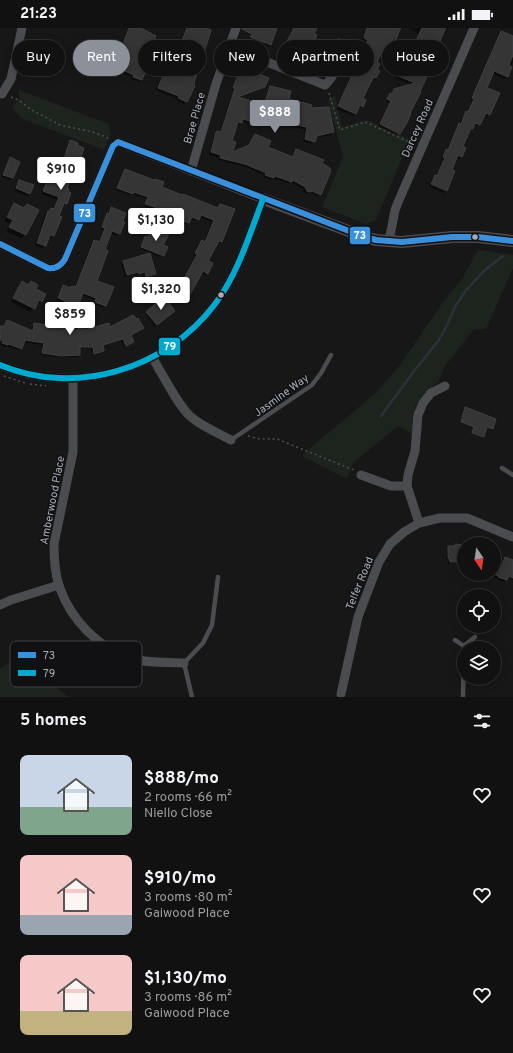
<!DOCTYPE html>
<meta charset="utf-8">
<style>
body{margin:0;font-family:Overpass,sans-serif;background:#1e1f1f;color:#f1f3f6;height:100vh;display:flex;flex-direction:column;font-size:15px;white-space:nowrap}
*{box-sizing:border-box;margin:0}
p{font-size:13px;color:#9c9d9f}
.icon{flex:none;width:22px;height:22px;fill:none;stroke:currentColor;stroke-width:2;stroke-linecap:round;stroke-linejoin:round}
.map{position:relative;height:669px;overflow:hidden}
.drawer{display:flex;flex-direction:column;background:#111;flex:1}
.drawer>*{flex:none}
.guide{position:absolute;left:12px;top:12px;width:489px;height:36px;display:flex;gap:8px}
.needle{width:26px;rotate:167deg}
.fabs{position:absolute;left:457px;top:509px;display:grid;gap:8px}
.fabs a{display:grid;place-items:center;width:44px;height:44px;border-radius:50%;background:#111;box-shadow:0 2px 10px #0003,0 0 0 1px #303131;font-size:20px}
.price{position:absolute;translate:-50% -34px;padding:0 9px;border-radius:4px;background:#fff;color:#222;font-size:13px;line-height:26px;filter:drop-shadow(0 1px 2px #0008)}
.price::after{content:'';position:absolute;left:50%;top:24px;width:12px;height:9px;margin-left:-6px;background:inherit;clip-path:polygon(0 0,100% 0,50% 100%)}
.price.selected{background:#8c9099;color:#fff}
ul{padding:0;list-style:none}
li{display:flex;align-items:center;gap:12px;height:100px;padding:0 20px}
li span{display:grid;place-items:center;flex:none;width:112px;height:80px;border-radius:8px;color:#555}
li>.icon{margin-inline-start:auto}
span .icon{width:48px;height:48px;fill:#fffc;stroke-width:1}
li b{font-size:17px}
h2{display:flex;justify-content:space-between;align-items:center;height:48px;padding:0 20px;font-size:17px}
.chip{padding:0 14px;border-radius:18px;background:#111;box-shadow:0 2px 10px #0003,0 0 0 1px #303131;font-size:14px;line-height:36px}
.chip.selected{background:#8c9099;color:#fff}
.status{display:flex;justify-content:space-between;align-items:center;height:28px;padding:0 20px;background:#111;direction:ltr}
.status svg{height:11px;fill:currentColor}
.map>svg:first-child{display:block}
</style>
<div class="status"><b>21:23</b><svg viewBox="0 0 49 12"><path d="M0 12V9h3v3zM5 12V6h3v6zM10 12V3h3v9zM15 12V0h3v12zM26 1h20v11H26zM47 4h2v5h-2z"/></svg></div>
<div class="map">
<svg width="513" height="669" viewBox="0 0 513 669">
<rect width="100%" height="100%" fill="#171717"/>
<g fill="#1d241e">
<path d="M19,62L109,96L111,107L104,122L21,90L12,79L19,71Z"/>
<path d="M335,68L342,99L367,92L410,111L376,192L366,196L322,179L343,129L328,71Z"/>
<path d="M478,222L513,227V240L486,301H474L445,338L438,354L423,367L415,379L413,406L398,398L353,435L347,451L302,428L309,421L377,364L400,337L443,274L462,251Z"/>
<path d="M16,631L69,669H0V640Z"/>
</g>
<g fill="#0007">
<path d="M129,0H137L151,23L154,24L142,52L139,54L131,51L132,49L111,40L117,25L120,23Z"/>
<path d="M186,0H204L186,74L184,76L177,73V71L156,62L168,33L171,31L176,18L178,15L180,16Z"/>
<path d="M253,0H276L270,17L267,19L248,12Z"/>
<path d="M293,0H316L313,6L311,22L312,33L310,36L288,29L289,28L283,25L285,20H284Z"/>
<path d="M369,0H403L399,6L397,5L392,16L387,21L385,24L382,22L376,35V50L373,52L372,51L362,71V78L360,80L358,79L353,88L336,81L367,15L362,13Z"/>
<path d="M409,0H448L444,7L441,9L399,105L397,107L378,98L390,75L386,74L388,68L395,62L412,57L394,49L401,38L407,40L412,29L407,27L419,6Z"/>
<path d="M501,4L513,9V34L504,51L492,45L486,60L490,86L487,88L484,87L480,96L477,98L473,97L469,102L462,119L461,128L459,131L456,130L451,142L446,163L444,165L429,159L432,150L435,148L437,149L444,133L441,132L444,125L447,123L457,99L464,87L467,85L472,74L470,73L472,68L499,6Z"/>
<path d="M241,40L264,58L262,61L238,70L263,78L268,61L270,59L288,72L310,81L328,80L333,104L331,107L315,110L312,115L303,114L305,102L286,97L287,96L255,86L253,88H251L247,95L242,93L239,97L236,96L231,114L232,126L248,118L255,108L267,119L292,129L296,122L321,136V166L318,168L309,164L307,166L304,165L303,161L290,154L288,155L272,150L271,152L264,149V147L243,138L218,132L219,130L209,127L214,108L220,104L233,63L232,62L239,42Z"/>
<path d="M71,113L77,145L74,148L71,147L66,161V175L62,177L53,208L50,210L48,209L45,217L42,220L35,217L45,187L51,181L53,182L57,172L41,166L46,155L48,152L52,153L59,145L64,146L69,135L62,133L68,116Z"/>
<path d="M11,130L18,134L12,150L10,152L2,149L8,133Z"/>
<path d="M125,142L161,160L218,181L221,177L234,182L221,214L219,216L217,215L207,233V245L205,247L201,245L184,273L181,272L179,274L168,269L173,260L175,257L179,259L184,250L196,229L193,227L200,215L202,213L204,214L212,194L199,189L196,193L190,191L186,196L183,195L180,200L171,196L172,193L152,185L153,182L144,178L147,171L132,166L130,167L116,162L123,144Z"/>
<path d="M19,153L30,166L27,168L14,163L17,155Z"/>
<path d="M15,176L23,181L27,177L25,207L21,210L6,203L10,196L4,193L11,180Z"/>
<path d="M112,181L124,194L117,208L110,205L95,254L105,277L103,279L93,276L95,272L81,267L76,281L74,283L63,278L64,275L57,272L61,261L63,259L70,261L72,259L75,260L92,215L94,213L99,215L104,202L101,201L105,188Z"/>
<path d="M152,201L162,218L163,227L161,229L140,221L143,212L146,209L147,210Z"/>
<path d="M124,234L155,246L152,248L144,250L143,246L137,247L136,245L125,249L121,236Z"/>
<path d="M22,254L28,257L31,254L42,273L38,276L36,275L30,284L11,274L19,258Z"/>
<path d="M163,270L172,285L155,299L145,286Z"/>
<path d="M83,291V303L110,300H142L130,308L133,314L131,316L124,319L121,313L102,318L103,323L101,325L93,327L91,320H79V327L77,329H58L41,327L42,317L23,314L19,322L7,318L5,319L1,317L0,298L3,299L7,293L31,304L33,298L35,296L78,303Z"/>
<path d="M465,381L492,400L486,399L482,409L472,406L474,400L461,395Z"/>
<path d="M464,517V536L448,535V531H446L447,521L449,519Z"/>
<path d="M505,530L513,533V552L507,550L504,554L487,546H494V535L501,537Z"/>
</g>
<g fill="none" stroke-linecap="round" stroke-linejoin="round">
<path stroke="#2a3239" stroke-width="2.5" d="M381,388L414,343L439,312L449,293L455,279L466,262L485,242L503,228"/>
</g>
<g fill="#353536" stroke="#3f4043">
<path d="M129,0H141L156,8L152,22L155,23L142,52L133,49L134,47L113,38L119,22H121Z"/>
<path d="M187,0H206L211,2V3L194,55V57L195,58L187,74L178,70L179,68L158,60L170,29L172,30L178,14L181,15Z"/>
<path d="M242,0H277L271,17L250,9L252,6L242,1Z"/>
<path d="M294,0H317L314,6L317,7L312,21L317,23L313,34L290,26V25L285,23L287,18L285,17Z"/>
<path d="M367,0H401L393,17L391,16L388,22L384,20L377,34L380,36L377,42L380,43L376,50L374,49L371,54L363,70L366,72L363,79L360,77L356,86L338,78L368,12L364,10Z"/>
<path d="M422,0H446L429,37L432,39L420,63L421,64L410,85H411L408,93L400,106L380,96L391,73L387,71L390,65L392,66L394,61L415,55L396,47L400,37L408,40L413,27L409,25L413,16L414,17Z"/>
<path d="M501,3L513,8V27L509,37L512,39L508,49L494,43L487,60L500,65L490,87L486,85L480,97L475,95L473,101L471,100L463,118L466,120L462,129L458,127L452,142L455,143L447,163L431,156L435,147L437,148L445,130L443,129L446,121L448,122L459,95L461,96L466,83L468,84L474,71L472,70L474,65Z"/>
<path d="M241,39L269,50L265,59L238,69L264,77L270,58L291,63L289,71L312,77L311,80L329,79L334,104L317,108L315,114L305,111L307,99L288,95V93L257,84L256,87L253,86L250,93L243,91L242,95L238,94L232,113L236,114L233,124L249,117L255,106L271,113L268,119L293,129L296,121L324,132L322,135L330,140L331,143L321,167L312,163L310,164L307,163L305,159L293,152L292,154L275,148L274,150L265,147L266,145L245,136L220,130L221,127L211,124L216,104L218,103L221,104L235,60H233Z"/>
<path d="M70,112L78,115L77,117L84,120L81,129L83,130L80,136L82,137L78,146L73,144L67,161H69L68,163L71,165L67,176L64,175L59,188L62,189L54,208L50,207L46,218L37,215L48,183L49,184L51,180L54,181L59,169L43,163L48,151L53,153L54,148L56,149L59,143L65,145L71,133L64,130Z"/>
<path d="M10,129L20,134L13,150L3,147Z"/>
<path d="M125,141L154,152L155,151L164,154L162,159L182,167L183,166L218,180L220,176L235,181L222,214L219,213L208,233L213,235L208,246L203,243L187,272L183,270L182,273L169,267L175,256L179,258L186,247L197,227L195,225L202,212L205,214L214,192L201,187L199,192L192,189L189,195L184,193L183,198L172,194L173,190L154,183L155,179L145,176L148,169L134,164L133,166L117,160Z"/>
<path d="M19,152L34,157L30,166L16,160Z"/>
<path d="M14,175L24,180L27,176L39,182L26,207L9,199L13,192L7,189Z"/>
<path d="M111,179L126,185L123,193L125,194L120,206L112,203L105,221L108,223L97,253L114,259L106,278L95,274L96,270L83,265L77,281L64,276L65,273L58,270L63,257L71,260V258L76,259L94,212L100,214L105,200L102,199L107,185L109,186Z"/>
<path d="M152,200L169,206L163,217L168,219L164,228L141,219L145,208L148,209Z"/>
<path d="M150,225L156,246L146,249L145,244L139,246L138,244L127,247L123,233Z"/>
<path d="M22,253L28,257L31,253L38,257L36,261L46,266L42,274L39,272L35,281L13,270Z"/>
<path d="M164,268L175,283L157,297L146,284Z"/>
<path d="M133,287L137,291L138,290L144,300L131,307L134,314L126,318L123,311L103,317L104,323L94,326L93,319H80V327L61,328L42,325L44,315L25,312L22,321L9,316L8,317L2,315L3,313L0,312V298H4L7,292L33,303L34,295L78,302L83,288L84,302L109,295L110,299Z"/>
<path d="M465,379L496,391L493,401L487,399L484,409L472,405L474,399L461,394Z"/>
<path d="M455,516L464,517V534H450L449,530H448V518H455Z"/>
<path d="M505,529L513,532V550L509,548L507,552L498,549L499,548L494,546V534L502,537Z"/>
</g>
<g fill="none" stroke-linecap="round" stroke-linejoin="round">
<g stroke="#4d4e52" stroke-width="1.5" stroke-dasharray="2 3" stroke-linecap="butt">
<path d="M329,65L340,102L365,94L414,116"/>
<path d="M11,69L20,73L30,81L60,97L93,104L108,110"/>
<path d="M4,348L25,355"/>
<path d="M30,356L46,358"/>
<path d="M248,408L260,411H277L354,442"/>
</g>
<g stroke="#4b4c50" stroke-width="4.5">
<path d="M231,412L312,357L321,345L331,327"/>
<path d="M502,440L513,447"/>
<path d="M455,612L464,618L463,669"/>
<path d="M464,618L475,609"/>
<path d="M192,669L184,635L203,615L212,597L218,549"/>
</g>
<g stroke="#4b4c50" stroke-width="9">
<path d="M229,19L325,57C337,46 340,31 339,15"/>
<path d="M2,66L11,51L22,0"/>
<path d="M191,143L216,56L236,0"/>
<path d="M389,213L395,182L399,172L474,0"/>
<path d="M0,216L48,240C56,241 61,238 65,231L110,125L113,118L118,114L263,171C250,205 238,246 215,276C166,341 76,369 0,337"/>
<path d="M152,329C162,345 178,378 191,389C203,399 218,405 231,412"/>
<path d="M73,351V424L54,516C54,529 55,545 59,558C71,592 98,620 132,631C149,635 167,634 184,635"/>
<path d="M361,447L391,458H407"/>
<path d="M419,495L407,458L408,447L415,423L418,387L423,375L431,365L445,358"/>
<path d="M0,577L11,572L59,557"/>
<path d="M341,666L358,589L379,534L390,516L404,504L419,495L440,490H467L513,509"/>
</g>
<path stroke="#4a4a4e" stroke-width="12" d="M263,171L362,208L376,212L402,214L452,209H478L513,213"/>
<g stroke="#111113" stroke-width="9">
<path id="bus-1" d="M0,216L48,240C56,241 61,238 65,231L110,125L113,118L118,114L362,208L376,212L402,214L452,209H478L513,213"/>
</g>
<g stroke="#111113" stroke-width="9">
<path id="bus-2" d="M0,337C76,369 166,341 215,276C238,246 250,205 263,171"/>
</g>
<use href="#bus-1" stroke="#3a90db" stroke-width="6"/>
<use href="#bus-2" stroke="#00a9ce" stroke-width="6"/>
</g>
<g fill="#a8adb8" stroke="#111113" stroke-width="1.5">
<circle cx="475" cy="209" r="3.5"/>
<circle cx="221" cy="267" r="3.5"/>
</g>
<g text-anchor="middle" stroke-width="3" stroke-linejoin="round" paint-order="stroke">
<g font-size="11" fill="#a8adb8" stroke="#111113">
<text transform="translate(194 90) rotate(-74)" y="4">Brae Place</text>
<text transform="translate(417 100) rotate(-66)" y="4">Darcey Road</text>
<text transform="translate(281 367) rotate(-36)" y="4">Jasmine Way</text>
<text transform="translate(52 472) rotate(-79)" y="4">Amberwood Place</text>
<text transform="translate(359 555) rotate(-68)" y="4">Telfer Road</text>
</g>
</g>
<rect x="10" y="613" width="132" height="46" rx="6" fill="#111113" stroke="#3e4045" stroke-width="1"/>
<rect x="18" y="624" width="18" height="6" fill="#3a90db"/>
<rect x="18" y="642" width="18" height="6" fill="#00a9ce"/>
<g font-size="11" fill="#a8adb8">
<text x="43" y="631">73</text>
<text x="43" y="649">79</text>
</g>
<g stroke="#111113" stroke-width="1.5">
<rect x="73" y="175" width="23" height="20" rx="4" fill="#3a90db"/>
<rect x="349" y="198" width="22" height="19" rx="4" fill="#3a90db"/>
<rect x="158" y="309" width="23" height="19" rx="4" fill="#00a9ce"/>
</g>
<g font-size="11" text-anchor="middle" font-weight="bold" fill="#fff">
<text x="85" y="189">73</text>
<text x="360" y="211">73</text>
<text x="170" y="322">79</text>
</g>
</svg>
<div class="fabs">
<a><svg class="needle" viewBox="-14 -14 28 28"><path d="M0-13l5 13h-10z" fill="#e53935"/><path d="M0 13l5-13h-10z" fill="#9c9d9f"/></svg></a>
<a><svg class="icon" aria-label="locate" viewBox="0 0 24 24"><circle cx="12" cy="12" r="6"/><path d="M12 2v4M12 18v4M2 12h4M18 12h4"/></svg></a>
<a><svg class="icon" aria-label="layers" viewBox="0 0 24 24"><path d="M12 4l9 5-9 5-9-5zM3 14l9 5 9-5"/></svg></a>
</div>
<b class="price selected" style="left:275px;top:106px">$888</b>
<b class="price" style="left:61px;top:163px">$910</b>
<b class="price" style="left:156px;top:214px">$1,130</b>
<b class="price" style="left:161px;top:283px">$1,320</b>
<b class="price" style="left:70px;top:308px">$859</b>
<div class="guide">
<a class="chip">Buy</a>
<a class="chip selected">Rent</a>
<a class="chip">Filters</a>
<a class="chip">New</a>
<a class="chip">Apartment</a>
<a class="chip">House</a>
</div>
</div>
<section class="drawer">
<h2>5 homes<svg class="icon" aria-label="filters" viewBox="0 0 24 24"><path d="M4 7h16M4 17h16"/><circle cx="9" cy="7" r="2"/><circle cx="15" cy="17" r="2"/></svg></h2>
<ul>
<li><span style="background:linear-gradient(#c9d6e8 65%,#7fa58c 0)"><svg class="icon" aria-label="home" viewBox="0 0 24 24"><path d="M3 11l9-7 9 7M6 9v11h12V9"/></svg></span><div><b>$888/mo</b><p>2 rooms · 66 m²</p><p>Niello Close</p></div><svg class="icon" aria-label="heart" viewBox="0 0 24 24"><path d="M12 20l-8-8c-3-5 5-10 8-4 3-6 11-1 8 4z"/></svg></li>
<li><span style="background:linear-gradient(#f6c9c9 75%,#9aa5b1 0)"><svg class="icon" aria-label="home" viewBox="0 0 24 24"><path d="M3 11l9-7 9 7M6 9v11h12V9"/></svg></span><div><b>$910/mo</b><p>3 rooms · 80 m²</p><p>Gaiwood Place</p></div><svg class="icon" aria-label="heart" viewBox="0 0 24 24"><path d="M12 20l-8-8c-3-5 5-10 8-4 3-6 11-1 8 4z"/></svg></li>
<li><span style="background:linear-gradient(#f6c9c9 70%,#c2b280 0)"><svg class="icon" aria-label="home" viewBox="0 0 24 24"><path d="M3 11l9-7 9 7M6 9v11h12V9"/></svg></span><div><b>$1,130/mo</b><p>3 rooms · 86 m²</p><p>Gaiwood Place</p></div><svg class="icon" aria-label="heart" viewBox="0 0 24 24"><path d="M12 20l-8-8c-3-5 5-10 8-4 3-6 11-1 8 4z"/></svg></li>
</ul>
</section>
